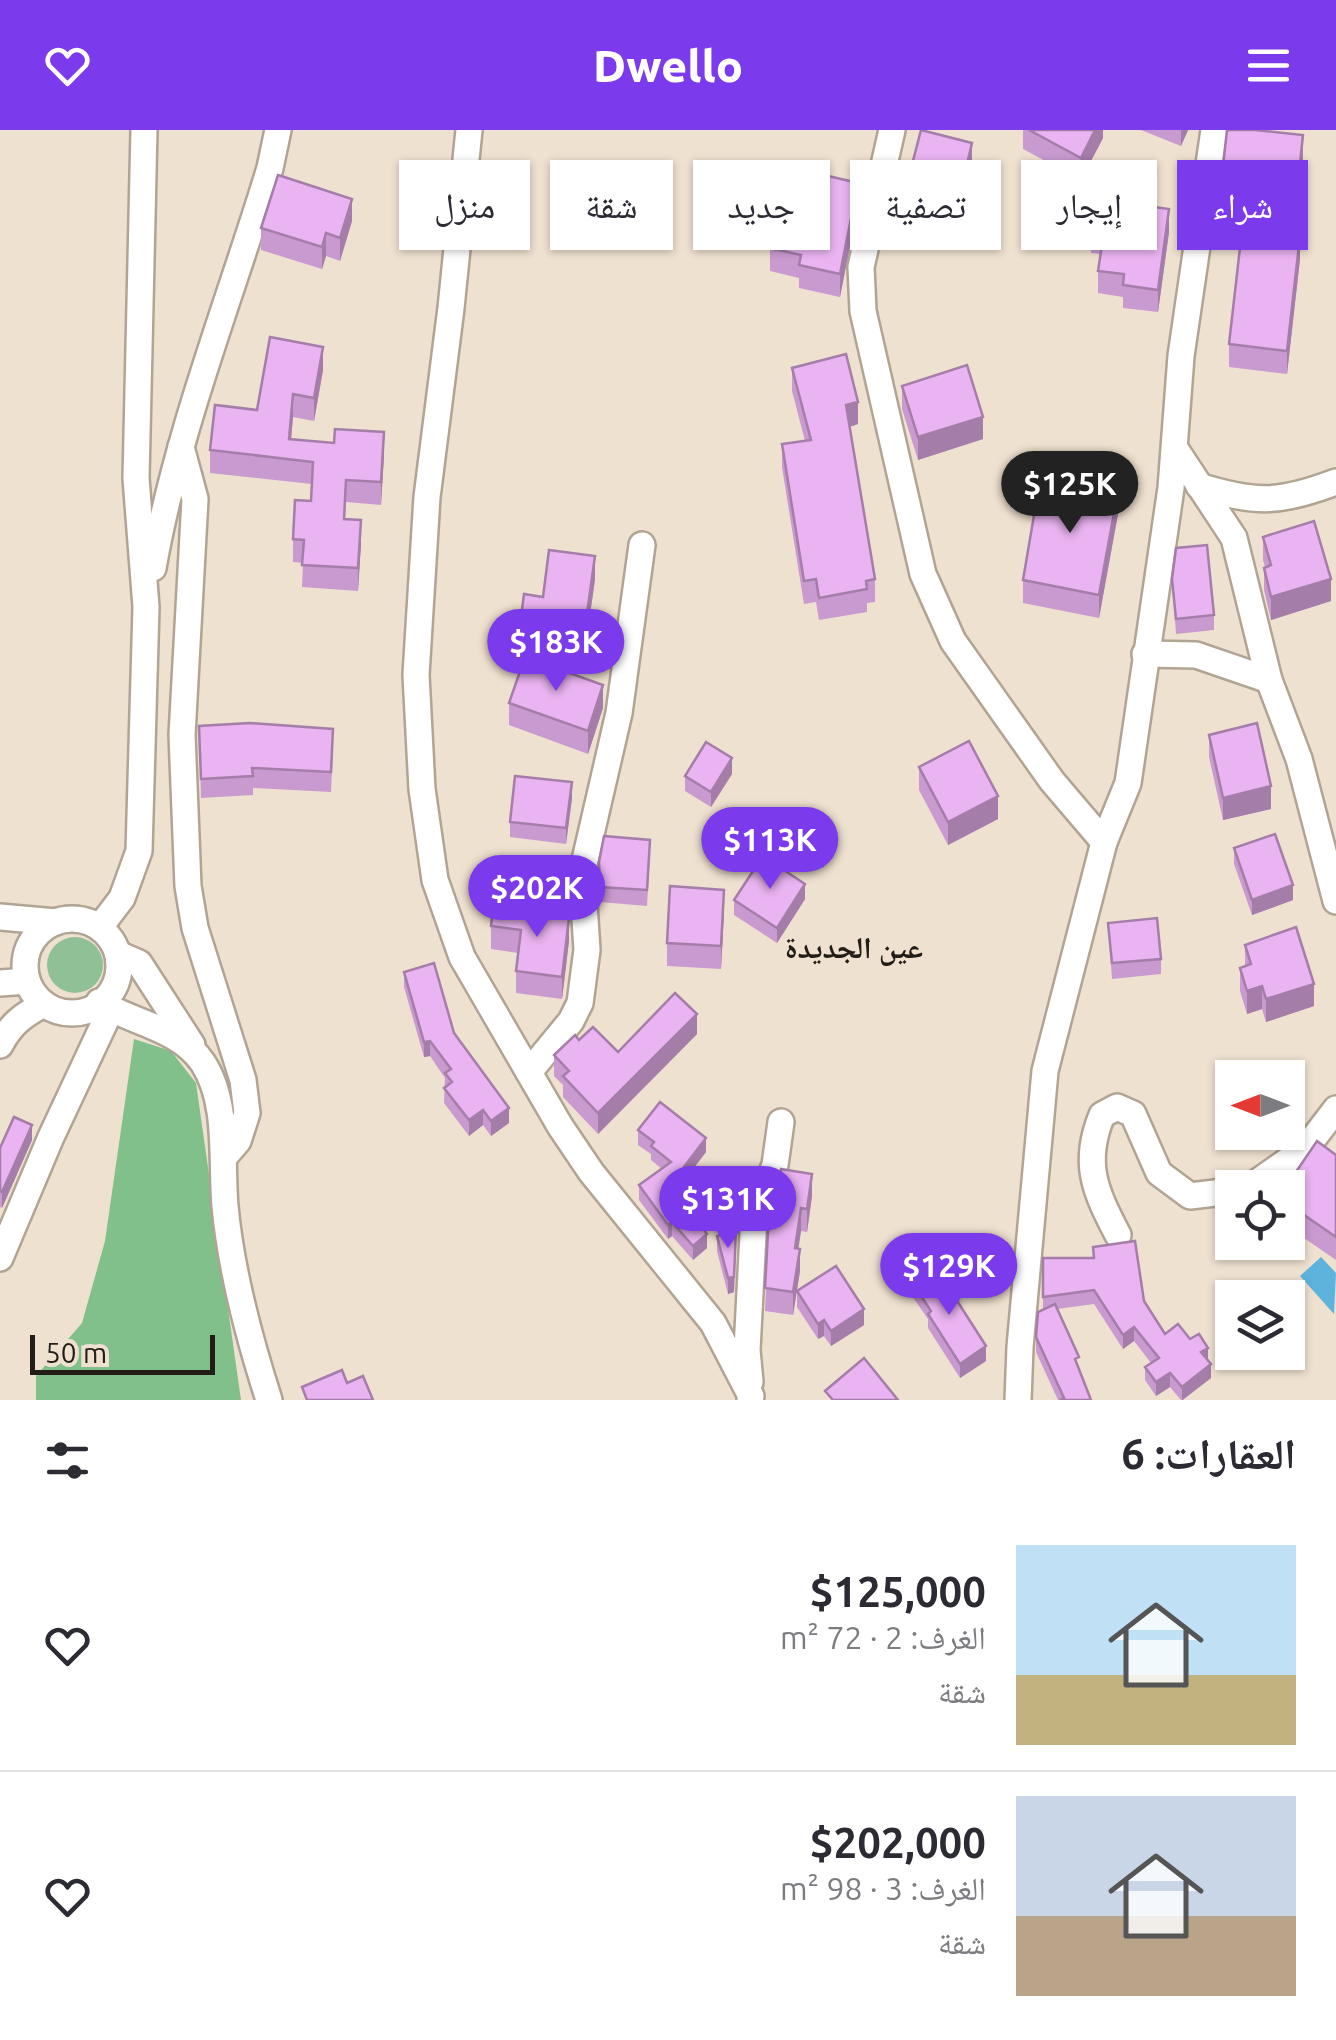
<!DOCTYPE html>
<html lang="ar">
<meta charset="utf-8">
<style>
body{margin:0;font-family:Ubuntu,"Noto Naskh Arabic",sans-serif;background:#f2f2f3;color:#2b2b33;direction:rtl;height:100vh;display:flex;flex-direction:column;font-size:38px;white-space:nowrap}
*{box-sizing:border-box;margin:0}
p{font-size:32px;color:#7c7c81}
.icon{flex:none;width:55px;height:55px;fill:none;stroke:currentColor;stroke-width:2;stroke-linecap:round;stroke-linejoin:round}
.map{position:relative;height:1270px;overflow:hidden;direction:ltr}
.panel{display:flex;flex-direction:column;background:#fff;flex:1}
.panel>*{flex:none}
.guide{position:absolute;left:30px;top:30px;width:1278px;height:90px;direction:rtl;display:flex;gap:20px}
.needle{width:65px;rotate:270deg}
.buttons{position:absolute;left:1215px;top:930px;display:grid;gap:20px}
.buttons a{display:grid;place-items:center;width:90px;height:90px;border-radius:0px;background:#fff;box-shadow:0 2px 8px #0004;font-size:50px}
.scale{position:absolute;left:30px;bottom:25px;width:185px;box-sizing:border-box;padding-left:10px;border:5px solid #221e17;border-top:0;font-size:28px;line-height:35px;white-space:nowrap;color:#221e17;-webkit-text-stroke:8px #efe1d0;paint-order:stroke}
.price{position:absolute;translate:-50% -85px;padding:0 22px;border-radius:35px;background:#7c3aed;color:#fff;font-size:32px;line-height:65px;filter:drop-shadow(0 2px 5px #0008)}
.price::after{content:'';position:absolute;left:50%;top:60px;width:30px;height:22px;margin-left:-15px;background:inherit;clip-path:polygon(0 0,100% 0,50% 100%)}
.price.active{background:#222;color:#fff}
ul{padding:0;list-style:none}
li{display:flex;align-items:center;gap:30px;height:250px;padding:0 40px}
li+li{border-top:2px solid #e1e1e2}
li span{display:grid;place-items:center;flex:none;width:280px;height:200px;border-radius:0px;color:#555}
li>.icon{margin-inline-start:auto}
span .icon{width:120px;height:120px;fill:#fffc;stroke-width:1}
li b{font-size:42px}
h2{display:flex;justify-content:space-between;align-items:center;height:120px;padding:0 40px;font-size:42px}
.chip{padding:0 35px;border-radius:0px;background:#fff;box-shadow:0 2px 8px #0004;font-size:35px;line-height:90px}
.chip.active{background:#7c3aed;color:#fff}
header{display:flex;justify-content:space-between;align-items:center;height:130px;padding:0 40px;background:#7c3aed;color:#fff;font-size:45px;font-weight:800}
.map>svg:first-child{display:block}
</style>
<header><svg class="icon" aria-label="menu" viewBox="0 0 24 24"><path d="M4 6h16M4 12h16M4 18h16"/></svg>Dwello<svg class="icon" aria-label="heart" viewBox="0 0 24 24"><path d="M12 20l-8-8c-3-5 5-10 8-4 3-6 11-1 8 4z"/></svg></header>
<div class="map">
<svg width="1336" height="1270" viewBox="0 0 1336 1270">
<rect width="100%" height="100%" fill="#efe1d0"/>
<circle fill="#90c196" cx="75" cy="835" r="28"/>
<path fill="#81c08a" d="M134,909L171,921L196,953L241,1270H36V1246L82,1193L105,1111Z"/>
<path fill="#5db3dc" d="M1321,1127L1336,1143L1334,1184L1300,1146Z"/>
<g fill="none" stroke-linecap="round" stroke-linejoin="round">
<g stroke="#b1a493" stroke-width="30">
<g id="minor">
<path d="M469,0L451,178L427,367L416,545L422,659L435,750L462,827L560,996L591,1042L713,1193L751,1266L750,1270"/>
<path d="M892,0L861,137L863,181L923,444L953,511L1052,651L1104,712"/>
<path d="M181,317L195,369L182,605L188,756L195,798L243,950L247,983L238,1011L225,1026"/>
<path d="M1176,320L1234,408L1269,550L1299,629L1336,771"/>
<path d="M1199,356C1255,374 1281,373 1336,352"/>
<path d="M153,438C177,301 230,170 270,38L278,0"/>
<path d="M1145,524L1196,525L1269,550"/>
<path d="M0,787L56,792"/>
<circle cx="72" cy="836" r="47"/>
<path d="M100,797L122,768L139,721L146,477L136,348L144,0"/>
<path d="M118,824L139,833L192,915"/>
<path d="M0,853L27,851"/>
<path d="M99,872C132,893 180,898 203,933C229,973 221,1031 225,1076C231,1141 249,1208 269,1270"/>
<path d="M0,915C11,894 23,885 44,874"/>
<path d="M529,942L571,891L580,873L587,820L582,743L619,583L642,415"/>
<path d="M1249,1058L1306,1018L1336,979"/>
<path d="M1118,1105C1095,1061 1082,1033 1102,985L1117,977L1133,984L1159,1043L1190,1066L1232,1061"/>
<path d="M0,1128L51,1007L111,879"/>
<path d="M750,1252L747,1220L754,1085L775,1035L781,992"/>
<path d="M1018,1270L1020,1217L1045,941L1104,712L1128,653L1171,358L1181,226L1214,0"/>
</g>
</g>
<use href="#minor" stroke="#fff" stroke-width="25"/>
</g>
<g fill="#c99acf">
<path d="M1023,0H1103V8L1081,50L1023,19Z"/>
<path d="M1141,0H1188L1181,16Z"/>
<path d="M1303,28L1297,84L1221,76V54Z"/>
<path d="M972,36L959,90L907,77V54Z"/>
<path d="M858,75L840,167L799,158V148L770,141V118Z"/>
<path d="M352,91L340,131L326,126L322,139L261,120V98Z"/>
<path d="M1091,100L1169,102L1158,182L1123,178V167L1098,163V141L1100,124L1091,123Z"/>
<path d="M1300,129L1287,244L1229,237V214Z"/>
<path d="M792,238L858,294L849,297L875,449V472L867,473V482L819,490L816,472L804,474L782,337V314L805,311L792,261Z"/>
<path d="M323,240L314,291L293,287L291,310L384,325L381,375L346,372L345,389L361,413L358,461L302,457L303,433L293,432V409L311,371L312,354L210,343V320L257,280Z"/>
<path d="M902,256L983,309L918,330L902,279Z"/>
<path d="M1118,384L1099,488L1023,473V450Z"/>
<path d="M1263,407L1331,471L1271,490L1264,460V438L1265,437L1263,430Z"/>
<path d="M595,449L583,535L519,526V503L543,467Z"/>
<path d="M1172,449L1214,485V500L1176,504Z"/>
<path d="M509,573L603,578L588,624L509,595Z"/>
<path d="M199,596L333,618L331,662L253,658V665L201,668Z"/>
<path d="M1209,605L1271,679L1223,690L1209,627Z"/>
<path d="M919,637L998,689L948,715L919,660Z"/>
<path d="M732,644L711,677L685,661V646Z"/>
<path d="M572,668L566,714L510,707V692Z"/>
<path d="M1234,718L1293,770L1252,785L1234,734Z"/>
<path d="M650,725L647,776L600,772L599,732Z"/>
<path d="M805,769L777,813L734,785V770Z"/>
<path d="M493,778L569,811L562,869L516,863V841L518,823L491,819V796Z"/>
<path d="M724,782L721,839L667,836V813Z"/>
<path d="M1108,793L1161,829V844L1112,849Z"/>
<path d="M1245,815L1314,876L1266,892L1262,879L1247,884L1240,861V838L1245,837Z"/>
<path d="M404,842L454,903L509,993L491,1006L483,995L469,1006L444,973L445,948L430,926L424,927L404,857Z"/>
<path d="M697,904L598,1004L563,967V955L554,946V925L579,910L618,922Z"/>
<path d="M638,1000L706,1022L676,1061L707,1118L693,1130L672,1106L668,1109L639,1070V1055L662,1039L651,1030V1024L638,1015Z"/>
<path d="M32,1010L2,1078L0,1077V1018Z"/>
<path d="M1336,1025V1130L1291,1099V1085L1288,1082V1058Z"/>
<path d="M770,1066H812L807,1102L801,1101L798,1118L800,1141L793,1185L765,1181Z"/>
<path d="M717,1106L736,1116L734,1162L728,1164L717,1121Z"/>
<path d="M1093,1117L1144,1171L1165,1204L1208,1231L1211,1248L1183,1270H1181L1170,1257L1156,1266L1145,1250V1237L1151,1233L1134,1211L1123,1219L1094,1174L1057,1179L1091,1270H1058L1036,1222V1207L1043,1180V1128H1093Z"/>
<path d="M910,1149L947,1170L986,1231L960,1248L928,1198V1189L910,1163Z"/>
<path d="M797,1161L864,1195L831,1216L824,1206L818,1209L797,1177Z"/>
</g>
<g fill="#a47da9">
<path d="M1095,0H1103V8L1081,50V28Z"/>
<path d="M1181,0H1188L1181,16Z"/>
<path d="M1303,5V28L1297,84V61Z"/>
<path d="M972,13V36L959,90V68Z"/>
<path d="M858,53V75L840,167V144Z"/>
<path d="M352,69V91L340,131V108Z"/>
<path d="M1169,79V102L1158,182V160Z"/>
<path d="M326,103V126L322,139V117Z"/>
<path d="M1300,106V129L1287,244V221Z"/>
<path d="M323,217V240L314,291V268Z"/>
<path d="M293,264V287L289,332V309Z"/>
<path d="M858,272V294L846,298V275Z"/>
<path d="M983,287V309L918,330V307Z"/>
<path d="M384,302V325L381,375V352Z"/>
<path d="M1118,361V384L1099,488V465Z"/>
<path d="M361,390V413L358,461V438Z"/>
<path d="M595,426V449L583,535V512Z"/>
<path d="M1331,449V471L1271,490V467Z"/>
<path d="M603,555V578L588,624V601Z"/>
<path d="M732,628V644L711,677V662Z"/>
<path d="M572,652V668L566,714V698Z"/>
<path d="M1271,656V679L1223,690V668Z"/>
<path d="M998,666V689L948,715V692Z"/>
<path d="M805,754V769L777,813V798Z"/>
<path d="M1293,755V770L1252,785V770Z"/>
<path d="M724,760V782L721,839V816Z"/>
<path d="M569,788V811L562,869V847Z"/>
<path d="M1314,854V876L1266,892V869Z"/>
<path d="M1262,856V879L1247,884V861Z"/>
<path d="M697,884V904L598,1004V983Z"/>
<path d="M430,911V926L424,927V912Z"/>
<path d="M509,978V993L491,1006V991Z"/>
<path d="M483,980V995L469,1006V990Z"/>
<path d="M32,995V1010L2,1078V1062Z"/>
<path d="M706,1008V1022L671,1068V1054Z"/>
<path d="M812,1044V1066L807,1102V1079Z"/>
<path d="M801,1078V1101L795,1141V1118Z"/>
<path d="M672,1092V1106L668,1109V1095Z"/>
<path d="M736,1100L734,1162L728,1164V1148Z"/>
<path d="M707,1104V1118L693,1130V1116Z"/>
<path d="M800,1119V1141L793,1185V1162Z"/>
<path d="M864,1179V1195L831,1216V1201Z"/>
<path d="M824,1190V1206L818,1209V1194Z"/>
<path d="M1134,1197V1211L1123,1219V1205Z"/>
<path d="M986,1216V1231L960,1248V1234Z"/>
<path d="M1208,1218V1232L1201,1222Z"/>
<path d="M1211,1234V1248L1182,1270V1257Z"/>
<path d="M1170,1243V1257L1156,1266V1252Z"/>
</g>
<g fill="#eab3f1" stroke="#a47da9" stroke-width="2.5">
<path d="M921,0L972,13L959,68L907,54Z"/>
<path d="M1029,0H1095L1081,28Z"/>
<path d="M1227,0H1255L1303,5L1297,61L1221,54Z"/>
<path d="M278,45L352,69L340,108L326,103L322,117L261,98Z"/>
<path d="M824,45L858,53L840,144L799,135L801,125L770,118L789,47L821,57Z"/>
<path d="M1095,69L1169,79L1158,160L1123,155L1124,144L1098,141L1104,102L1091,100Z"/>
<path d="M1242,100L1300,106L1287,221L1229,214Z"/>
<path d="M270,207L323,217L314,268L293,264L289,309L334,313L335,299L384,302L381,352L346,350L344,389L361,390L358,438L302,435L304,410L293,409L295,370L311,371L313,332L210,320L215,275L257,280Z"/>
<path d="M846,224L858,272L846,275L875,449L866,451L867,459L819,468L816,449L804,451L782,314L811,310L792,238Z"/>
<path d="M967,235L983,287L918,307L902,256Z"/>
<path d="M1040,350L1118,361L1099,465L1023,450Z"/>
<path d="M1314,391L1331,449L1271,467L1264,438L1271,435L1263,407Z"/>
<path d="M1207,415L1214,485L1176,489L1172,449L1176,418Z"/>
<path d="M549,420L595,426L583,512L519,503L524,464L543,467Z"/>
<path d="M525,527L603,555L588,601L509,573Z"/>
<path d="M250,593L333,599L331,642L252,638L253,646L201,649L199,596Z"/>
<path d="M1257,593L1271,656L1223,668L1209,605Z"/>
<path d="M969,611L998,666L948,692L919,637Z"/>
<path d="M706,612L732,628L711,662L685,646Z"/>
<path d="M515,646L572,652L566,698L510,692Z"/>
<path d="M1275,704L1293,755L1252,770L1234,718Z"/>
<path d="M604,706L650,710L647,760L600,757L599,732Z"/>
<path d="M763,726L805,754L777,798L734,770Z"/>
<path d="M670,756L724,760L721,816L667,813Z"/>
<path d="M493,778L569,788L562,847L516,841L521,800L491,796Z"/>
<path d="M1157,788L1161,829L1112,833L1108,793Z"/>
<path d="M1296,797L1314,854L1266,869L1262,856L1247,861L1240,838L1251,834L1245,815Z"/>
<path d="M434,833L454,903L509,978L491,991L483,980L469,990L444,958L452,952L445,943L451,939L430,911L424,912L404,842Z"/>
<path d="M675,863L697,884L598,983L563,946L569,941L554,925L575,905L579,910L593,897L618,922Z"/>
<path d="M660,972L706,1008L671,1054L707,1104L693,1116L672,1092L668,1095L639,1055L671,1032L651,1016L654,1012L638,1000Z"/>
<path d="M14,987L32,995L2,1062L0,1061V1018Z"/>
<path d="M1317,1011L1336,1025V1107L1291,1076L1298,1067L1288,1059V1058H1285Z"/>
<path d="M781,1039L812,1044L807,1079L801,1078L795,1118L800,1119L793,1162L765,1158L770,1066L778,1054Z"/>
<path d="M736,1100L734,1147L728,1148L717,1106Z"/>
<path d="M1135,1111L1144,1171L1165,1204L1178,1194L1190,1209L1199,1204L1208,1218L1201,1222L1211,1234L1182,1257L1170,1243L1156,1252L1145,1237L1159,1228L1134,1197L1123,1205L1094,1160L1043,1167V1128H1094L1093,1117Z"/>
<path d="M836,1136L864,1179L831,1201L824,1190L818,1194L797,1161Z"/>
<path d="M927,1138L947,1170L954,1166L986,1216L960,1234L928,1184L931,1181L910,1149Z"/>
<path d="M1055,1174L1079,1227L1075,1229L1091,1270H1060L1064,1268L1036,1207L1038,1182Z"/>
<path d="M864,1228L898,1270H833L825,1261Z"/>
<path d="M342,1240L347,1253L363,1246L373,1270H307L302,1257Z"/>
</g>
<g text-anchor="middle" stroke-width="8" stroke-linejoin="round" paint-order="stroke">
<g font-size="30" font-weight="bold" fill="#221e17" stroke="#efe1d0">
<text x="854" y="828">عين الجديدة</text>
</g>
</g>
</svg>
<div class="buttons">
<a><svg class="needle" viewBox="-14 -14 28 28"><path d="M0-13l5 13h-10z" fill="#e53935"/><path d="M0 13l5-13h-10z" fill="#7c7c81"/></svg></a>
<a><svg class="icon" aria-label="locate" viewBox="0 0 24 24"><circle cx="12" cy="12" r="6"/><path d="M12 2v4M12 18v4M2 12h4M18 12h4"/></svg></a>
<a><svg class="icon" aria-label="layers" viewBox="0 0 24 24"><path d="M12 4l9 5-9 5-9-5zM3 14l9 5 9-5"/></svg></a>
</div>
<div class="scale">50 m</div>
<b class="price active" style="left:1070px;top:406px">$125K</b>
<b class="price" style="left:556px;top:564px">$183K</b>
<b class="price" style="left:770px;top:762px">$113K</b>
<b class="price" style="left:537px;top:810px">$202K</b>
<b class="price" style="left:728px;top:1121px">$131K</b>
<b class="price" style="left:949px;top:1188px">$129K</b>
<div class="guide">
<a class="chip active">شراء</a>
<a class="chip">إيجار</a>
<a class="chip">تصفية</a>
<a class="chip">جديد</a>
<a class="chip">شقة</a>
<a class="chip">منزل</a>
</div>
</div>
<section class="panel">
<h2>العقارات: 6<svg class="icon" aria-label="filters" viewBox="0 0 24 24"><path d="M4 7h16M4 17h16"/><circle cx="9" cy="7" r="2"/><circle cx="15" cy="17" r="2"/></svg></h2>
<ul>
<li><span style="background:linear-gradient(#bfe0f5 65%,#c2b280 0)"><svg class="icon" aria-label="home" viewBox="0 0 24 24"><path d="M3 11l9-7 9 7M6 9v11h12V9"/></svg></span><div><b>$125,000</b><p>الغرف: 2 · 72 m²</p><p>شقة</p></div><svg class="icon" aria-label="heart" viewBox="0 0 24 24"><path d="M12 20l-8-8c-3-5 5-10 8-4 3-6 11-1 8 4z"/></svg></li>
<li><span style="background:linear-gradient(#c9d6e8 60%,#b9a48a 0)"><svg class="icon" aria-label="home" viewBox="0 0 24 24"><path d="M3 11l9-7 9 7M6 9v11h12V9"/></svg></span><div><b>$202,000</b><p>الغرف: 3 · 98 m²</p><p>شقة</p></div><svg class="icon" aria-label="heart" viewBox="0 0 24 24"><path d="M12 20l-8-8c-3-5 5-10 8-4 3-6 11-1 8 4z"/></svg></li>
</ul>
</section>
